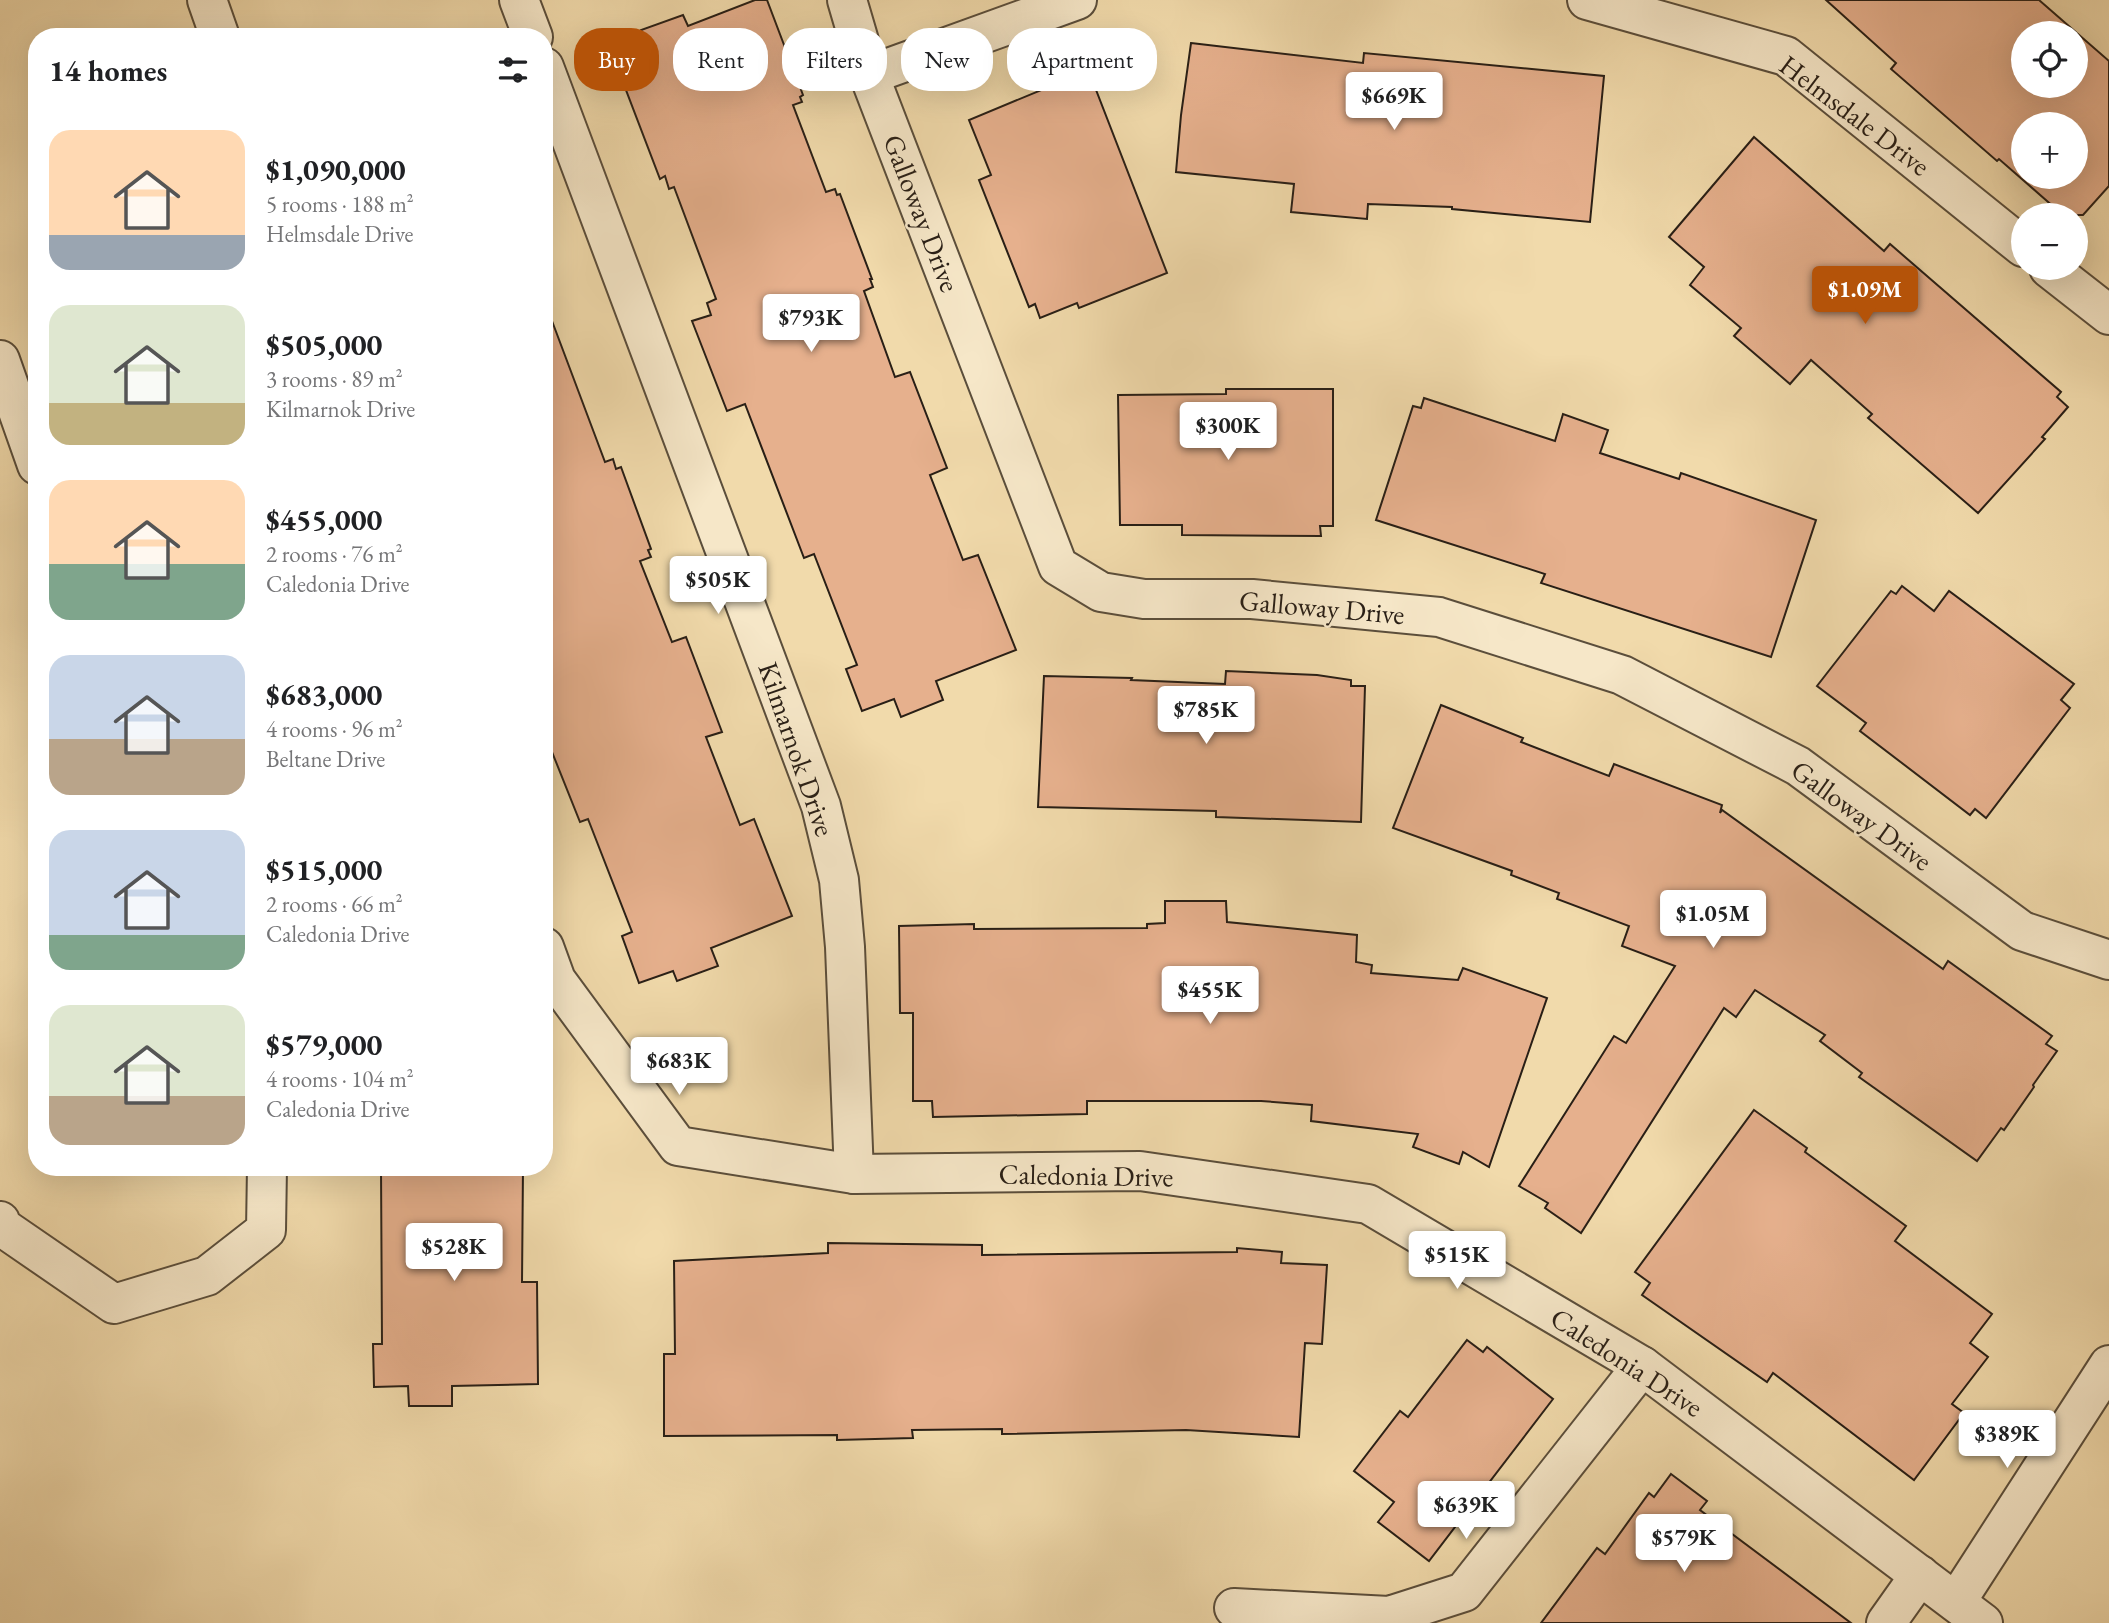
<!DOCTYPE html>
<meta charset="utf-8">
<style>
body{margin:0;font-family:"EB Garamond",serif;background:#f6f6f6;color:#202124;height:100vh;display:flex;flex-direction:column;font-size:26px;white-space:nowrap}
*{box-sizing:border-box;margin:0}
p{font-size:23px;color:#757577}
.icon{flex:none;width:38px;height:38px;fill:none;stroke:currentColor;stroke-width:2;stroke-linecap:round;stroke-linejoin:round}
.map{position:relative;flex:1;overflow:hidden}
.details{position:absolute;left:28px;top:28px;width:525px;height:1148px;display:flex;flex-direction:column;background:#fff;border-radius:28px;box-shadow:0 7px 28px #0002}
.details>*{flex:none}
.banner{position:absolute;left:574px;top:28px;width:665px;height:63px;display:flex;gap:14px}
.tools{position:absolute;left:2011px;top:21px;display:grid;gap:14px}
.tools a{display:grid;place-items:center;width:77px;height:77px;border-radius:50%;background:#fff;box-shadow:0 7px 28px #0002;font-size:35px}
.price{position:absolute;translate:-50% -60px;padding:0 16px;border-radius:7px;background:#fff;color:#222;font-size:23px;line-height:46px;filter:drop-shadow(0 2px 4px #0008)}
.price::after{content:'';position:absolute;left:50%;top:42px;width:21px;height:16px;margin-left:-10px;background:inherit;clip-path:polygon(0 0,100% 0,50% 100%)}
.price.on{background:#b45309;color:#fff}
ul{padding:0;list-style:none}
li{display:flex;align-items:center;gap:21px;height:175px;padding:0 21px}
li span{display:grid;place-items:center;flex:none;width:196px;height:140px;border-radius:21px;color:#555}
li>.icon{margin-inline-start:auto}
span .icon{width:84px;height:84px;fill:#fffc;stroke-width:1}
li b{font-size:30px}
h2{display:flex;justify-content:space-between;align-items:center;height:84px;padding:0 21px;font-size:30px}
.pill{padding:0 24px;border-radius:28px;background:#fff;box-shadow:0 7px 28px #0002;font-size:24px;line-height:63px}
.pill.on{background:#b45309;color:#fff}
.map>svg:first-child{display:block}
</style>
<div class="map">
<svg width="2109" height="1623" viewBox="0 0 2109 1623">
<rect width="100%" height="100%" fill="#f1daab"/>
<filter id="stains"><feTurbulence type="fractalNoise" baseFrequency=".00286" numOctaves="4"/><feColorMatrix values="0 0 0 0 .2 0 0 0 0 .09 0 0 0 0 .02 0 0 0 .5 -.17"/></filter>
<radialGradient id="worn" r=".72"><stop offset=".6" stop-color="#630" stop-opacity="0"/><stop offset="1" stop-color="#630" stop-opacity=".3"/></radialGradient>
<g fill="#e6b08d" stroke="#291f16" stroke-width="2" fill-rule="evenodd">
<path d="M755,0H767L803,95L800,97L802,102L793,105L826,192L835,189L837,195L840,194L872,279H870L873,287L864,291L895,377L910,372L947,468L930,475L963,560L978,555L1016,650L936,681L943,700L901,717L894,699L862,711L846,669L857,665L814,554L804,558L745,404L727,411L692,321L711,315L707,303L716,299L674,187L669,189L665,176L660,179L613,56L646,44L641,30L683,15L688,26Z"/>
<path d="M1826,0H2039L2109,61V186L2083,215H2063L1999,159L1997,161L1891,69L1896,63ZM2023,33H2076V86H2023ZM2023,124H2076V177H2023Z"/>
<path d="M1191,43L1363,63L1364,53L1604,76L1590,222L1452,209V207L1368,204L1367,219L1291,212L1294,184L1176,172L1181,115Z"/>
<path d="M1080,74L1083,80L1091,77L1167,273L1079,308L1077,303L1040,318L1035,304L1029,307L979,180L991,175L969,120Z"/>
<path d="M1754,137L1884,251L1890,244L2061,392L2057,397L2068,407L2042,437L2045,439L1978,513L1868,418L1872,414L1811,360L1790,384L1734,336L1741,328L1690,285L1704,267L1669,237Z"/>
<path d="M549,313L605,462L613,459L616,469L621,467L651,549L648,550L651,557L640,561L672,642L686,637L722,732L706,737L740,825L754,819L792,916L711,948L718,966L677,981L673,971L639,983L622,936L632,932L588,819L580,822L544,732V314Z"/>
<path d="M1226,389H1333V526H1320L1321,536L1182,535V525H1120L1118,395L1226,394Z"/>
<path d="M1424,398L1555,441L1563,414L1608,430L1600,453L1679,479L1681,473L1816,520L1771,657L1541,583L1545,574L1376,520L1413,406L1421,408Z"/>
<path d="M1902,586L1934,611L1949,591L2074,684L2061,700L2070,708L1986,818L1975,809L1970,815L1860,731L1866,723L1817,686L1891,591L1896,594Z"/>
<path d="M1226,671L1317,675L1351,680V686H1365L1361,822L1216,817V811L1038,807L1044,676L1132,678L1131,680L1225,684Z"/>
<path d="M1441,705L1523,738L1521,742L1609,776L1614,764L1722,805L1720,813L1722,810L1943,969L1948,961L2052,1036L2046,1044L2057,1051L2033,1085L2034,1087L2004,1130L2001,1128L1977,1161L1859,1077L1862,1073L1820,1041L1825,1035L1755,990L1736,1017L1724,1008L1581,1233L1545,1208L1548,1203L1519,1186L1614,1036L1626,1043L1675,966L1622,946L1629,926L1557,899L1559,893L1511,875L1512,871L1393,828Z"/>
<path d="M1165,901H1226L1227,922L1357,935L1356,962L1372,965L1371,973L1458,980L1463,968L1547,998L1489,1167L1463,1152L1459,1164L1413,1147L1418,1134L1311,1121L1312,1105L1261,1101H1087V1114L933,1117L932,1101H913V1013H900L899,926L974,924V929L1147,928V924L1165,923Z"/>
<path d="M1754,1110L1807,1148L1805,1152L1906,1226L1895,1241L1992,1314L1970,1343L1988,1357L1952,1404L1964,1413L1914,1480L1773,1373L1767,1382L1642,1295L1650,1283L1635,1272Z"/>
<path d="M381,1167H523L522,1282H537L538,1384L452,1386V1406H409L408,1386L374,1387L373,1344H382Z"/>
<path d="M828,1243L982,1245V1255L1237,1252V1248L1282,1252L1281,1263L1327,1265L1322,1344L1305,1343L1299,1437L1186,1430L1002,1434V1429L912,1430L913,1438L837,1440V1435L664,1436V1354H675L674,1261L828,1253Z"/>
<path d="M1467,1340L1483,1352L1487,1347L1553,1399L1429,1561L1378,1522L1394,1502L1354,1471L1400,1411L1408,1417Z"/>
<path d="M1671,1474L1707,1501L1700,1510L1851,1623H1541L1597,1548L1605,1554L1649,1493L1654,1497Z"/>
</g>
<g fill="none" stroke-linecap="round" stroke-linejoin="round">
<g stroke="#5b4e3b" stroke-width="42">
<g id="minor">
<path d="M207,0L220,37"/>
<path d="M519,0L533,37"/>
<path d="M847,0L869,75L1058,566L1101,592L1144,599H1252L1439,617L1622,675L1798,766L2022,931L2109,960"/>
<path d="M1587,0L1786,56L2023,247"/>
<path d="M544,67L821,806L839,880L845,947L854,1174"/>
<path d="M869,75L1077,0"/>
<path d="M2049,268L2109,315"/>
<path d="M0,360L37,465"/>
<path d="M544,947L556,980L678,1146L854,1174L1140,1171L1368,1204L1642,1366L1983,1623"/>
<path d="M0,1221L2,1227L114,1304L207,1276L266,1230L267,1167"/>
<path d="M1956,1602L2109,1365"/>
<path d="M1234,1608L1389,1616L1464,1592L1642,1366"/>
<path d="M1886,1623L1920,1575"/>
</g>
</g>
<use href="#minor" stroke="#f6e7c8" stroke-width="38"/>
</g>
<g text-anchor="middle" stroke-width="5" stroke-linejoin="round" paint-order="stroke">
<g font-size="28" fill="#291f16" stroke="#f6e7c8">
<text transform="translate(1855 115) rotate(37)" y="10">Helmsdale Drive</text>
<text transform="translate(922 213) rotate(69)" y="10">Galloway Drive</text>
<text transform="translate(1322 607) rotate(5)" y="10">Galloway Drive</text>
<text transform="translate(797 749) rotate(71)" y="10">Kilmarnok Drive</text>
<text transform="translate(1862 815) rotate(36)" y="10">Galloway Drive</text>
<text transform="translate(1086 1175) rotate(1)" y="10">Caledonia Drive</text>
<text transform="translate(1627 1362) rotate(33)" y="10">Caledonia Drive</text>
</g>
</g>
<rect width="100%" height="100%" filter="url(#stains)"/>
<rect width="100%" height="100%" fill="url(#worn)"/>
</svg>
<div class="tools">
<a><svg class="icon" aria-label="locate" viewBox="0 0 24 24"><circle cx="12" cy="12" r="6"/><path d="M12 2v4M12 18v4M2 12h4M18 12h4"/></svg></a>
<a>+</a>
<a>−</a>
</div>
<b class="price" style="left:1394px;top:132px">$669K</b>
<b class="price on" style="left:1865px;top:326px">$1.09M</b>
<b class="price" style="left:811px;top:354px">$793K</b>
<b class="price" style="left:1228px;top:462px">$300K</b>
<b class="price" style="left:718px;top:616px">$505K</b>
<b class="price" style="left:1206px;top:746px">$785K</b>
<b class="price" style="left:1713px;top:950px">$1.05M</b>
<b class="price" style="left:1210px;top:1026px">$455K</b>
<b class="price" style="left:679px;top:1097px">$683K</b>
<b class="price" style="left:454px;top:1283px">$528K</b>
<b class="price" style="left:1457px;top:1291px">$515K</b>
<b class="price" style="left:2007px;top:1470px">$389K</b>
<b class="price" style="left:1466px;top:1541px">$639K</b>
<b class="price" style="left:1684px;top:1574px">$579K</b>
<div class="banner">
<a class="pill on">Buy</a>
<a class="pill">Rent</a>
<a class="pill">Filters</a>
<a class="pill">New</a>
<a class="pill">Apartment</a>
</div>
<section class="details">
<h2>14 homes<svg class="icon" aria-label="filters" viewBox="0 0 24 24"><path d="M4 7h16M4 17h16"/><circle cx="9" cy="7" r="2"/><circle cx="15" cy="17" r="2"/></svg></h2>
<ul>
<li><span style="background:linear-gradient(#ffd9b3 75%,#9aa5b1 0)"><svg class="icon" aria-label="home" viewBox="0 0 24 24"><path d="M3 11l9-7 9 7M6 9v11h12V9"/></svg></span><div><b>$1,090,000</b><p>5 rooms · 188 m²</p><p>Helmsdale Drive</p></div></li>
<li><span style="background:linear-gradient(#dfe7d0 70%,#c2b280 0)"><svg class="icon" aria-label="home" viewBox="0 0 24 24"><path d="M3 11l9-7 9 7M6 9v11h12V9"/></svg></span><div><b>$505,000</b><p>3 rooms · 89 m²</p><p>Kilmarnok Drive</p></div></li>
<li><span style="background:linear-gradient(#ffd9b3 60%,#7fa58c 0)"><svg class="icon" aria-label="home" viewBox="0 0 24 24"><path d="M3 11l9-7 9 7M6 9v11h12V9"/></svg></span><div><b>$455,000</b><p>2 rooms · 76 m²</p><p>Caledonia Drive</p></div></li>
<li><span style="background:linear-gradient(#c9d6e8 60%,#b9a48a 0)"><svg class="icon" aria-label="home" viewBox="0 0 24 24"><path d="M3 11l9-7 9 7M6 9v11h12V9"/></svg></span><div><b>$683,000</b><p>4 rooms · 96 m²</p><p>Beltane Drive</p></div></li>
<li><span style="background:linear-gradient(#c9d6e8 75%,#7fa58c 0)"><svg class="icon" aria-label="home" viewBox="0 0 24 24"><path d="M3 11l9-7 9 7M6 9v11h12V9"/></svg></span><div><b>$515,000</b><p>2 rooms · 66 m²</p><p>Caledonia Drive</p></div></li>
<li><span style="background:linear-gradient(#dfe7d0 65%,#b9a48a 0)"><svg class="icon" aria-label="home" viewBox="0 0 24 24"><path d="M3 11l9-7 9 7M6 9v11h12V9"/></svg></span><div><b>$579,000</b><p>4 rooms · 104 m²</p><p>Caledonia Drive</p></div></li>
</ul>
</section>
</div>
